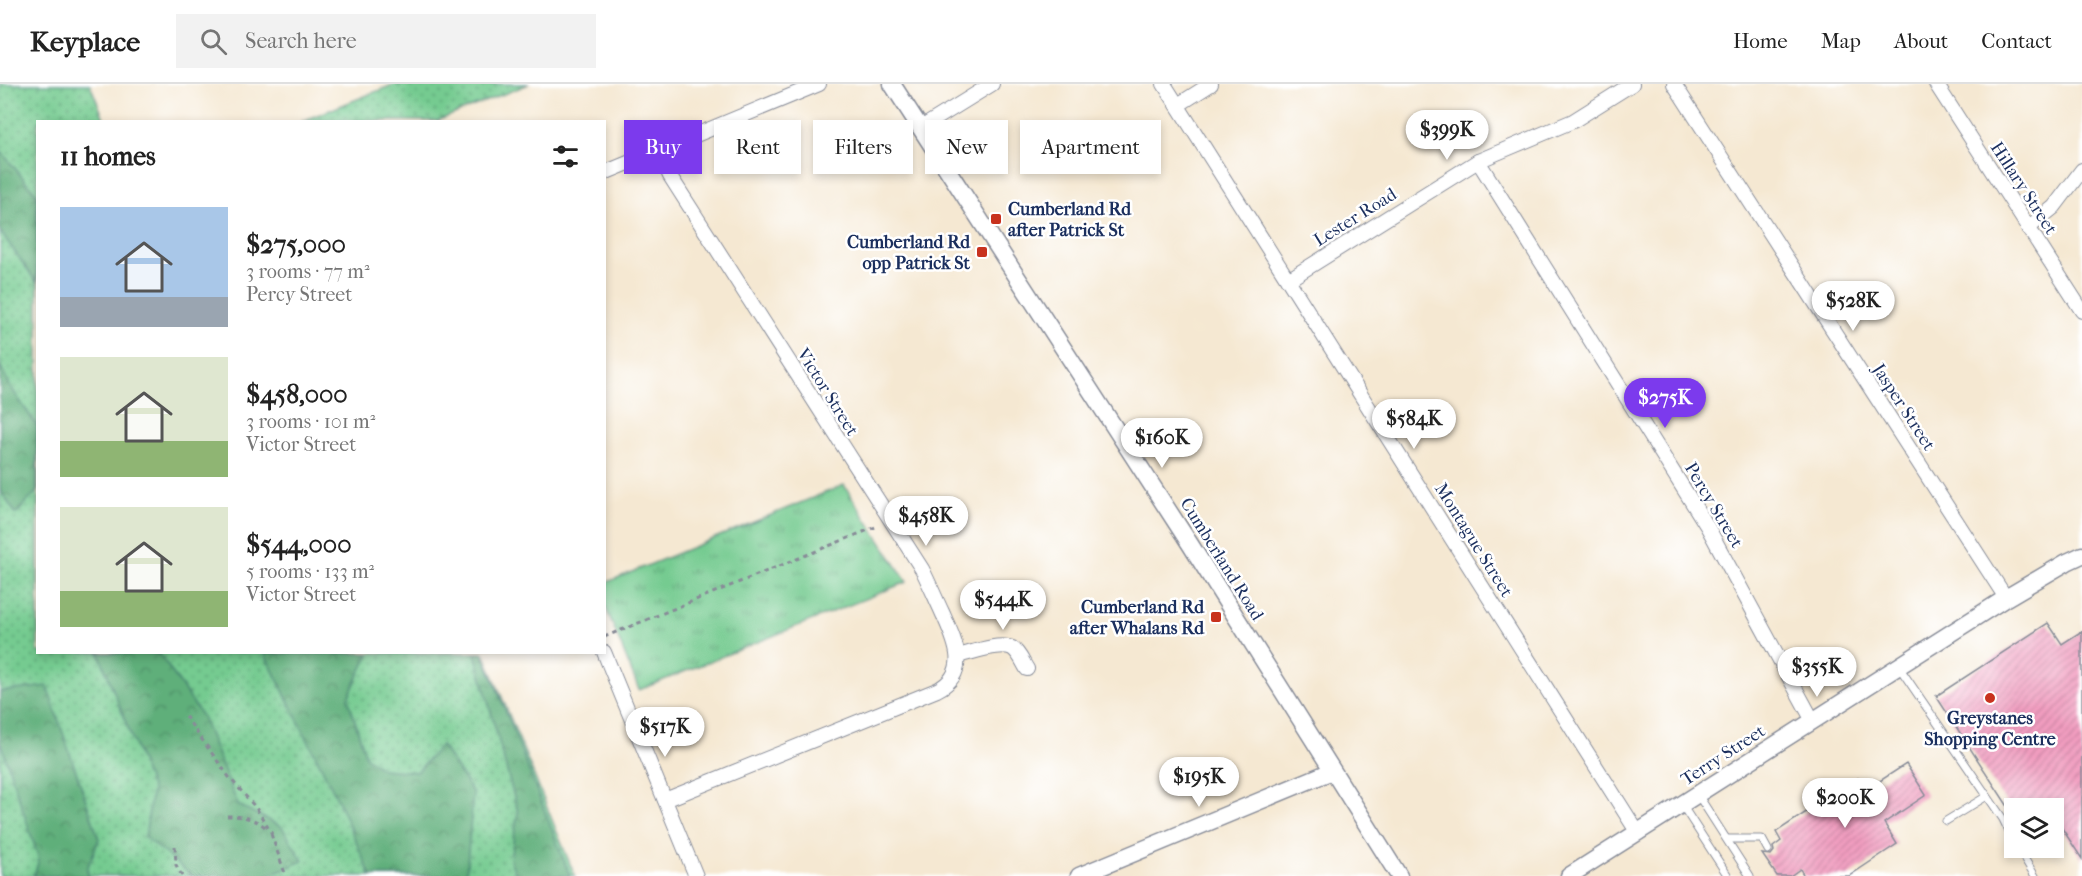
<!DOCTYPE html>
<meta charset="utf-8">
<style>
body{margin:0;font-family:"IM FELL French Canon",serif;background:#f2f2f2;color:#222;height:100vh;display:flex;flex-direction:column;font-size:22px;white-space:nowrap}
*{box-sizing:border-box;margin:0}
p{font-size:20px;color:#767676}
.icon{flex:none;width:33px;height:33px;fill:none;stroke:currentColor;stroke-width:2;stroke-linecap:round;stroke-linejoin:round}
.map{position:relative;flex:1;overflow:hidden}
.drawer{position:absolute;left:36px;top:36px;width:570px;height:534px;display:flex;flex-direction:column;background:#fff;border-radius:0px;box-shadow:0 3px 9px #0003}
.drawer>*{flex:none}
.guide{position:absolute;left:624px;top:36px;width:570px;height:54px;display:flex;gap:12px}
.tools{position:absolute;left:2004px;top:714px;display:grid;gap:12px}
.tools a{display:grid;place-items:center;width:60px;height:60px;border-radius:0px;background:#fff;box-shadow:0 3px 9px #0003;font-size:30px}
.price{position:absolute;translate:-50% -51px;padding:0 14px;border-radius:21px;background:#fff;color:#222;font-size:20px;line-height:39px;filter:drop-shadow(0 2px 3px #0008)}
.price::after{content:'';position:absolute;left:50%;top:36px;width:18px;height:14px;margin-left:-9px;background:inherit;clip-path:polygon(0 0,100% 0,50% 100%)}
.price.on{background:#7c3aed;color:#fff}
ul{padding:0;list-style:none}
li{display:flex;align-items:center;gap:18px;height:150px;padding:0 24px}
li span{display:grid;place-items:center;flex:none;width:168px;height:120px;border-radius:0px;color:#555}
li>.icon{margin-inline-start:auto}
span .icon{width:72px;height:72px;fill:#fffc;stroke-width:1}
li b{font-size:26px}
h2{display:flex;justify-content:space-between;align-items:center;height:72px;padding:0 24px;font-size:26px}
.pill{padding:0 21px;border-radius:0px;background:#fff;box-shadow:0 3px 9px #0003;font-size:21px;line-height:54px}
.pill.on{background:#7c3aed;color:#fff}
header{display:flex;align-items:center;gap:36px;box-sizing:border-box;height:84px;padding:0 30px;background:#fff;border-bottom:2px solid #e0e0e0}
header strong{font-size:28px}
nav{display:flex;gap:33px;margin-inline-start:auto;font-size:21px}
.search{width:420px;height:54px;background:#f2f2f2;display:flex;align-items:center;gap:15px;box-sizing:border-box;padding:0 21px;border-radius:0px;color:#767676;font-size:22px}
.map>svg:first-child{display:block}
</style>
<header>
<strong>Keyplace</strong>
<div class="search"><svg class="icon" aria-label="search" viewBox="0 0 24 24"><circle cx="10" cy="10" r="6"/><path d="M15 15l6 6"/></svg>Search here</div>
<nav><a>Home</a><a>Map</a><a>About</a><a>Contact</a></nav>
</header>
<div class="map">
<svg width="2082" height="792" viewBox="0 0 2082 792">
<defs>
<pattern id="grass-dots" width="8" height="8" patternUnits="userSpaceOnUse" patternTransform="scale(1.5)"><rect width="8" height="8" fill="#74cb90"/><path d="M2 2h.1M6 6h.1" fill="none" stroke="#5ea579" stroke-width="1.8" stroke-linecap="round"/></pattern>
<pattern id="forest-crowns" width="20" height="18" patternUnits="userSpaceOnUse" patternTransform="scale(1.5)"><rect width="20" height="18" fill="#5faf7a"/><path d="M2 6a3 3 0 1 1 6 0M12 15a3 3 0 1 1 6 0" fill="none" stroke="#4e8f67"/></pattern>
<pattern id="park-tufts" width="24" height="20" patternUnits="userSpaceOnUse" patternTransform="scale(1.5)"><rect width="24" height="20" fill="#74cb90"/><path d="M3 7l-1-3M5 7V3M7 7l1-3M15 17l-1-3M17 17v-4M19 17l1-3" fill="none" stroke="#5ea579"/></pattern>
<pattern id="building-hatch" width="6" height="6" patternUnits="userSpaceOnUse" patternTransform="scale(1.5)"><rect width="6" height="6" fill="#f29dc0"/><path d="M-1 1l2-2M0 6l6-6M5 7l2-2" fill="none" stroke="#c3809f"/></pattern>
</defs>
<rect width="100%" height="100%" fill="#fff"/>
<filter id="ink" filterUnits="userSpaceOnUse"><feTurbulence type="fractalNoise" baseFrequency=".0167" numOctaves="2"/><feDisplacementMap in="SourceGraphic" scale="12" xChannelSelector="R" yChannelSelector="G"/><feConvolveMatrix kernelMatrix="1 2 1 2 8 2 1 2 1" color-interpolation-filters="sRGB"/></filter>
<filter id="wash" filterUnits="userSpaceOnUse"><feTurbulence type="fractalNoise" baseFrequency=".008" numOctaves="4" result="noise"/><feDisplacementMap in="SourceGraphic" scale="24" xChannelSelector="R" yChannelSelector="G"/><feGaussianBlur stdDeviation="1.35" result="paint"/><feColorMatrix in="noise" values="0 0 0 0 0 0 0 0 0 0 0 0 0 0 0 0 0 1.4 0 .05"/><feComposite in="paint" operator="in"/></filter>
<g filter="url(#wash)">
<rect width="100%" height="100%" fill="#f5e8d2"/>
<g fill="url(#grass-dots)" stroke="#487d77" stroke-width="1.5">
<path d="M0,0H90L105,37L38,38V568L484,569L575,792H0Z"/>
<path d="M395,0H529L437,37H302Z"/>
</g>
<g fill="url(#forest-crowns)" stroke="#3d6f6c" stroke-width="1.5">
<path d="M0,66L37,111V199L0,147Z"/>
<path d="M0,281L10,302L37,342V407L16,430L0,406Z"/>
<path d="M99,569H159L202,632L238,721L282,743L303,777L265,792H192L145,753L152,706Z"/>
<path d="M264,569H369L348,614L366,673L382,685L417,688L441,661L473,709L466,792H371L336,712Z"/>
<path d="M475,569H483L570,792H517L510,776L518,728Z"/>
<path d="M47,602L99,755L87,785L89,792H34L39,775L0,657V608Z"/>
</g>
<path fill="url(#park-tufts)" stroke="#487d77" stroke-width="1.5" d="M844,401L907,498L639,606L605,522V499Z"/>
<g id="blocks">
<g fill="url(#building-hatch)">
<path d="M2048,539L2062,560L2082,547V775L2054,732V724H2009L1936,612Z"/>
<path d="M1906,680L1926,711L1884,739L1897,760L1849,792H1804L1800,785L1790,792H1777L1762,770L1771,771L1774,767L1773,763L1781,757L1776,748L1858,694L1866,706Z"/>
</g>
</g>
</g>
<g filter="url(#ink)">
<use href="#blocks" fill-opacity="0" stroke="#888c98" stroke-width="1.5"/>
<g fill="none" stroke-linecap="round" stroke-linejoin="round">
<g stroke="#888c98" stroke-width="9">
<g id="service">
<path d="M1899,583L2003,735L2014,758"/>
<path d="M1698,711L1750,792"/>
<path d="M1682,721L1728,792"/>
<path d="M1946,737L1987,712"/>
<path d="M1727,755H1762L1768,766"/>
<path d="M2018,764L2035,792"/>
</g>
</g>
<g stroke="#888c98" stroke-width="16">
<g id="minor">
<path d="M1164,0L1638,749"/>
<path d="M1674,0L2006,514"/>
<path d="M1936,0L2082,227"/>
<path d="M1178,21L1211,0"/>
<path d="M921,44L992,0"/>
<path d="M658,67L670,92L922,485C929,499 935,513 942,528C954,555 972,588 937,606L665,716"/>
<path d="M1478,77L1707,442L1813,637"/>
<path d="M604,89L819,0"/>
<path d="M2028,144L2054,123L2082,86"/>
<path d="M1288,196L1478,77L1573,37L1632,0"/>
<path d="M604,568L696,792"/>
<path d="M958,572C970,569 1000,558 1012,564C1019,568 1023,579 1027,585"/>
</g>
</g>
<g stroke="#888c98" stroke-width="19">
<g id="tertiary">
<path d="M892,0L1190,460L1399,792"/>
<path d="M1079,792L1332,687"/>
<path d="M1569,792L2006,514L2067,478L2082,471"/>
</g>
</g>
<g stroke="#888c98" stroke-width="3" stroke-dasharray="4.5 4.5" stroke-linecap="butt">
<path d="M604,553L878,442"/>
<path d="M185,632L229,693L256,724L272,750"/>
<path d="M227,732C242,732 256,734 267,745"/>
<path d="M271,750L286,792"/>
<path d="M175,762L176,781L182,792"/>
</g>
<use href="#service" stroke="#fff" stroke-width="7"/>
<use href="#minor" stroke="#fff" stroke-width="14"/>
<use href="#tertiary" stroke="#fff" stroke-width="16"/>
</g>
</g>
<g fill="#c8321e" stroke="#fff" stroke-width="2">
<rect x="990" y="129" width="12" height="12" rx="3"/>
<rect x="976" y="162" width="12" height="12" rx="3"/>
<rect x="1210" y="527" width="12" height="12" rx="3"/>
<circle cx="1990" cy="614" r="6"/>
</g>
<g text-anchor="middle" stroke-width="5" stroke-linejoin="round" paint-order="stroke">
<g font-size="18" fill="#1b2f5e" stroke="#fff">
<text transform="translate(2024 104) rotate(57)" y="6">Hillary Street</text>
<text transform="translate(1355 133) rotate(-32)" y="6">Lester Road</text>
<text transform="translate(828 308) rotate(58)" y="6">Victor Street</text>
<text transform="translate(1904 323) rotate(57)" y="6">Jasper Street</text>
<text transform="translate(1714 421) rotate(59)" y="6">Percy Street</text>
<text transform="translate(1474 456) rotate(58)" y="6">Montague Street</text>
<text transform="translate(1222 475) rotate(58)" y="6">Cumberland Road</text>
<text transform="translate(1723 671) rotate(-33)" y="6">Terry Street</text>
</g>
<g font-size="18" font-weight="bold" fill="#1b2f5e" stroke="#fff" text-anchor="end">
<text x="1008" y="131" text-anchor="start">Cumberland Rd<tspan x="1008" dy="21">after Patrick St</tspan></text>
<text x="970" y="164">Cumberland Rd<tspan x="970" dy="21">opp Patrick St</tspan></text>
<text x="1204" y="529">Cumberland Rd<tspan x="1204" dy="21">after Whalans Rd</tspan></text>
<text x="1990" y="640" text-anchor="middle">Greystanes<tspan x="1990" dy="21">Shopping Centre</tspan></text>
</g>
</g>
</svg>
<div class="tools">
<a><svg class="icon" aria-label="layers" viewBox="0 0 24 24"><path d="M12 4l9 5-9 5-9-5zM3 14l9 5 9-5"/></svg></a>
</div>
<b class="price" style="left:1447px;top:77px">$399K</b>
<b class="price" style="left:1853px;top:248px">$528K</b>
<b class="price on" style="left:1665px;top:345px">$275K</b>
<b class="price" style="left:1414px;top:366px">$584K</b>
<b class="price" style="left:1162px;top:385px">$160K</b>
<b class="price" style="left:926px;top:463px">$458K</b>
<b class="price" style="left:1003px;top:547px">$544K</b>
<b class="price" style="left:1817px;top:614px">$355K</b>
<b class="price" style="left:665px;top:674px">$517K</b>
<b class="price" style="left:1199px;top:724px">$195K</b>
<b class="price" style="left:1845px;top:745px">$200K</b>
<div class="guide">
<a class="pill on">Buy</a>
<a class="pill">Rent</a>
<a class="pill">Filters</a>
<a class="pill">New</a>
<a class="pill">Apartment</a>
</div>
<section class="drawer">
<h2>11 homes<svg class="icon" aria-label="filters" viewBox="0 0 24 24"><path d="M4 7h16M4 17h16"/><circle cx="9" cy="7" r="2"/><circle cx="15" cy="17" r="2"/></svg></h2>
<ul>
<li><span style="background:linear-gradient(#a9c7e8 75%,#9aa5b1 0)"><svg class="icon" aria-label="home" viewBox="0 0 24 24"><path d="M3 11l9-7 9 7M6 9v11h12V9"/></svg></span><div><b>$275,000</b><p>3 rooms · 77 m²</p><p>Percy Street</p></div></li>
<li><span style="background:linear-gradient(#dfe7d0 70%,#8fb573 0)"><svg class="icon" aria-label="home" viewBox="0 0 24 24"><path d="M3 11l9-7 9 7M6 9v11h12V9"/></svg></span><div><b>$458,000</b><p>3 rooms · 101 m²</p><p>Victor Street</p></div></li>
<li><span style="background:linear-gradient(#dfe7d0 70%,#8fb573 0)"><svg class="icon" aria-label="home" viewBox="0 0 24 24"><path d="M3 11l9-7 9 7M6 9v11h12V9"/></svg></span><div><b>$544,000</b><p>5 rooms · 133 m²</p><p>Victor Street</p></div></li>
</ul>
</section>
</div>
